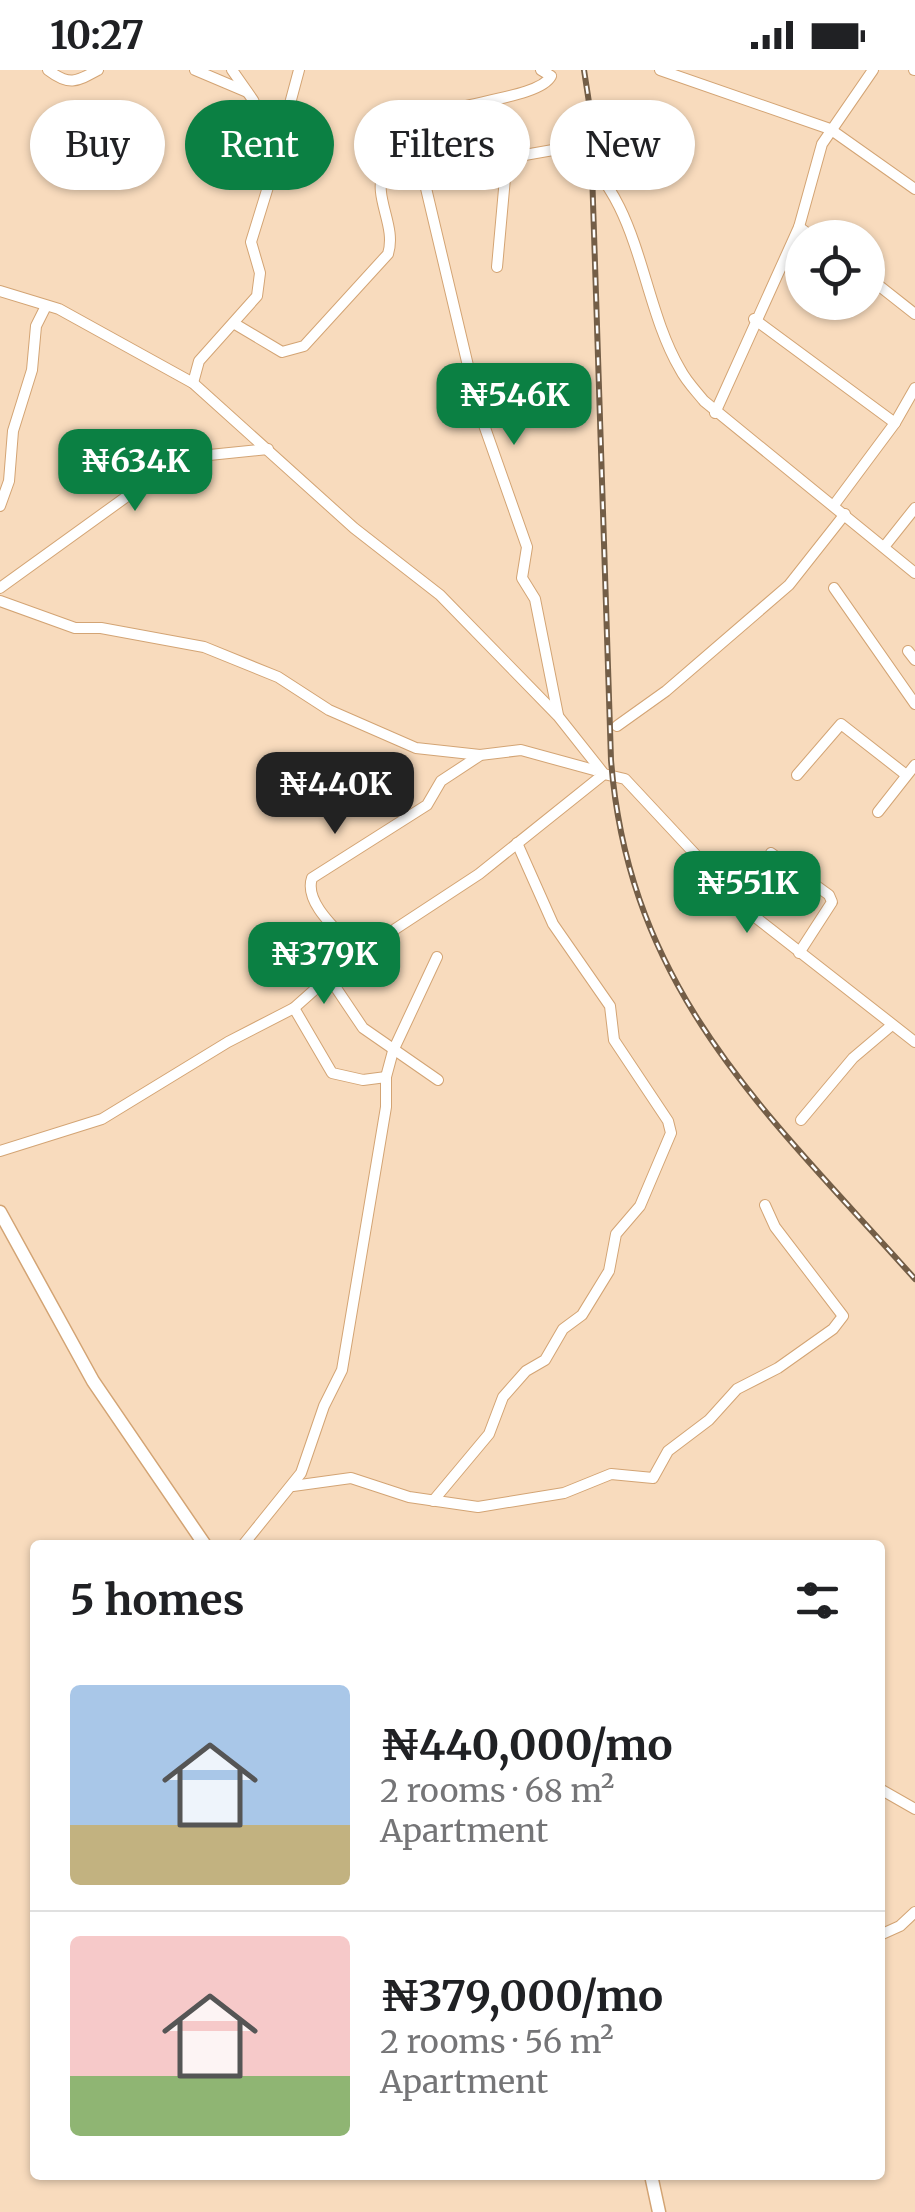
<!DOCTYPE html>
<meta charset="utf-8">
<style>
body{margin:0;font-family:Merriweather,serif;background:#f6f6f6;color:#202124;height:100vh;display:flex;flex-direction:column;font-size:38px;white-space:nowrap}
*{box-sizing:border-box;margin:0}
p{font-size:32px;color:#757577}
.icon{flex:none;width:55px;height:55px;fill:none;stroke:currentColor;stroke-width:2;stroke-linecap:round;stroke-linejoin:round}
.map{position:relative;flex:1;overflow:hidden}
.details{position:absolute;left:30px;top:1470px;width:855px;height:640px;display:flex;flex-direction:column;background:#fff;border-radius:10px;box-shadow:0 2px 8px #0004}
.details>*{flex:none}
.banner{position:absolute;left:30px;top:30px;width:855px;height:90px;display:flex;gap:20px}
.controls{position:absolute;left:785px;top:150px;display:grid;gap:20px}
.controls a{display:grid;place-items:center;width:100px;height:100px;border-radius:50%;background:#fff;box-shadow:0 2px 8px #0004;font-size:50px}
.price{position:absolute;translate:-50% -85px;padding:0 22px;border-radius:20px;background:#0b8043;color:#fff;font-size:32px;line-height:65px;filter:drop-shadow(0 2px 5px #0008)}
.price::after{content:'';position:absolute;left:50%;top:60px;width:30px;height:22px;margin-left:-15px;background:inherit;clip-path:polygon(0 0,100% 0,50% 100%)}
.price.selected{background:#222;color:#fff}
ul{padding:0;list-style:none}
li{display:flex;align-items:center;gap:30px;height:250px;padding:0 40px}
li+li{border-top:2px solid #e0e0e0}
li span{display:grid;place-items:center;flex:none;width:280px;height:200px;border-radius:10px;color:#555}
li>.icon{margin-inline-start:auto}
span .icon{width:120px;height:120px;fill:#fffc;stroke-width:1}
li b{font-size:42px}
h2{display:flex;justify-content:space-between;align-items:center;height:120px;padding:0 40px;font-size:42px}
.tag{padding:0 35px;border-radius:45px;background:#fff;box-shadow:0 2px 8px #0004;font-size:35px;line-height:90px}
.tag.selected{background:#0b8043;color:#fff}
.status{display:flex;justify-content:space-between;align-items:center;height:70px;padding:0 50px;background:#fff;direction:ltr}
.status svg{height:28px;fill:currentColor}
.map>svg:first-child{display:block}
</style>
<div class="status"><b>10:27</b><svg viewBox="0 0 49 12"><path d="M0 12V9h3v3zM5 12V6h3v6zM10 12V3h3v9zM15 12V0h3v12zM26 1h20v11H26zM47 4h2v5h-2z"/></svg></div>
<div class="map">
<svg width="915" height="2142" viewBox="0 0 915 2142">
<rect width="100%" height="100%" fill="#f8dbbd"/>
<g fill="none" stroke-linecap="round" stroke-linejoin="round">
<g stroke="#d3a474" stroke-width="12">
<g id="minor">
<path d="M48,0C69,16 76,12 98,0"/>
<path d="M195,0L247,22"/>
<path d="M232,0L253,30L274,76"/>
<path d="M660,0L830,59L915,119"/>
<path d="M914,0H915"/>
<path d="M425,114L478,338L527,477L522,508L535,529L558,645"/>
<path d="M799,157L814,168"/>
<path d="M497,197L506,97L519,86L570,77C642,127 639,229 680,299C686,311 696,321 704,331L915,503"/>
<path d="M868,207L915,244"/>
<path d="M0,221L59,239L193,313L354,458L440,525L558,646L604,704L625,709L750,843L915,972"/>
<path d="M754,249L895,353"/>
<path d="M235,254L282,282L304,276L388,184C397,155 372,127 384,100C390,86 401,63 414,54C445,32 539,30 551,6L541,0"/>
<path d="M193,313L199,291L257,226L260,203L251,172L276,91L275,65L288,41L299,0"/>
<path d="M715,343L799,157L822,74L873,0"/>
<path d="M834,435L895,353L915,318"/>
<path d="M0,436L9,411L13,361L32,300L36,256L46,236"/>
<path d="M884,477L915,438"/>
<path d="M0,518L180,388L268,379"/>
<path d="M834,518L915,634"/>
<path d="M0,531L75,558H101L204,577L278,607L329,640L416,678L480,685L521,680L594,700"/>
<path d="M908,581L915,590"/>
<path d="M617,656L666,621L789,515L845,444"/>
<path d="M797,705L841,654L905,704"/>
<path d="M878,742L915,695"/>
<path d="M771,783L829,825L832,832L799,883"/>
<path d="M358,883C342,864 303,834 312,808L427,735L441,711L479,686"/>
<path d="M328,906L363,958L438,1010"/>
<path d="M294,938L332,1003L363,1010L386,1007"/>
<path d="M801,1050L853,988L892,955"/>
<path d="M0,1081L102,1049L228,972L294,938L348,890L479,804L604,704"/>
<path d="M293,1416L351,1408L409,1427L478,1437L564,1423L611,1404L653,1408L668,1381L709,1350L737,1319L778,1298L833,1259L843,1246L775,1157L765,1135"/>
<path d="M433,1431L489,1364L503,1327L526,1301L545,1290L563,1259L582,1245L609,1201L616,1164L640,1136L671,1063L668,1051L614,970L610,936L553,854L517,773"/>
<path d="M243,1475L301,1403L324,1336L342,1300L386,1037V1007L393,981L437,887"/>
<path d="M880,1719L915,1739"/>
<path d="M880,1865L900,1856L915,1842"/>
</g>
</g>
<g stroke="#d3a474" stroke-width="15">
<g id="tertiary">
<path d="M0,1142L93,1311L205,1475"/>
<path d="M651,2105L659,2142"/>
</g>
</g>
<use href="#minor" stroke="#fff" stroke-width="10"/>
<use href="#tertiary" stroke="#fff" stroke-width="12"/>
<g stroke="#745e47" stroke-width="6">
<path id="rail" d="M584,0L590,39L611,690C629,923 770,1046 915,1209"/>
</g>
<use href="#rail" stroke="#fff" stroke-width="2.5" stroke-dasharray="8" stroke-linecap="butt"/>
</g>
</svg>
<div class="controls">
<a><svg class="icon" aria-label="locate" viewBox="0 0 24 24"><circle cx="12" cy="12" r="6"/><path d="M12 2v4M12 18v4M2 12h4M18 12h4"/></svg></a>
</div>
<b class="price" style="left:514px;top:378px">₦546K</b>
<b class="price" style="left:135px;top:444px">₦634K</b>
<b class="price selected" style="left:335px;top:767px">₦440K</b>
<b class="price" style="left:747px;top:866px">₦551K</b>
<b class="price" style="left:324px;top:937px">₦379K</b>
<div class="banner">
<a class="tag">Buy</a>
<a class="tag selected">Rent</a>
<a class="tag">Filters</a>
<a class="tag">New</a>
</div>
<section class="details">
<h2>5 homes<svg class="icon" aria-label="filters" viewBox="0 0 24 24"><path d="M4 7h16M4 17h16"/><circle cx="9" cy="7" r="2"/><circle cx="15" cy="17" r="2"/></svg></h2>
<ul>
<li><span style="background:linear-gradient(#a9c7e8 70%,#c2b280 0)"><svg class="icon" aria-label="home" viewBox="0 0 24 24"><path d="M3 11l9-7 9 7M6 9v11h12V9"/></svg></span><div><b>₦440,000/mo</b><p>2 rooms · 68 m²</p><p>Apartment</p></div></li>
<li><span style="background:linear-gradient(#f6c9c9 70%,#8fb573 0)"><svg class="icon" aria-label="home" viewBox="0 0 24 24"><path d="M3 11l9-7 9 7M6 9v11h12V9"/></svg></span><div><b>₦379,000/mo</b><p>2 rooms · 56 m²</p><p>Apartment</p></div></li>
</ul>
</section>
</div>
